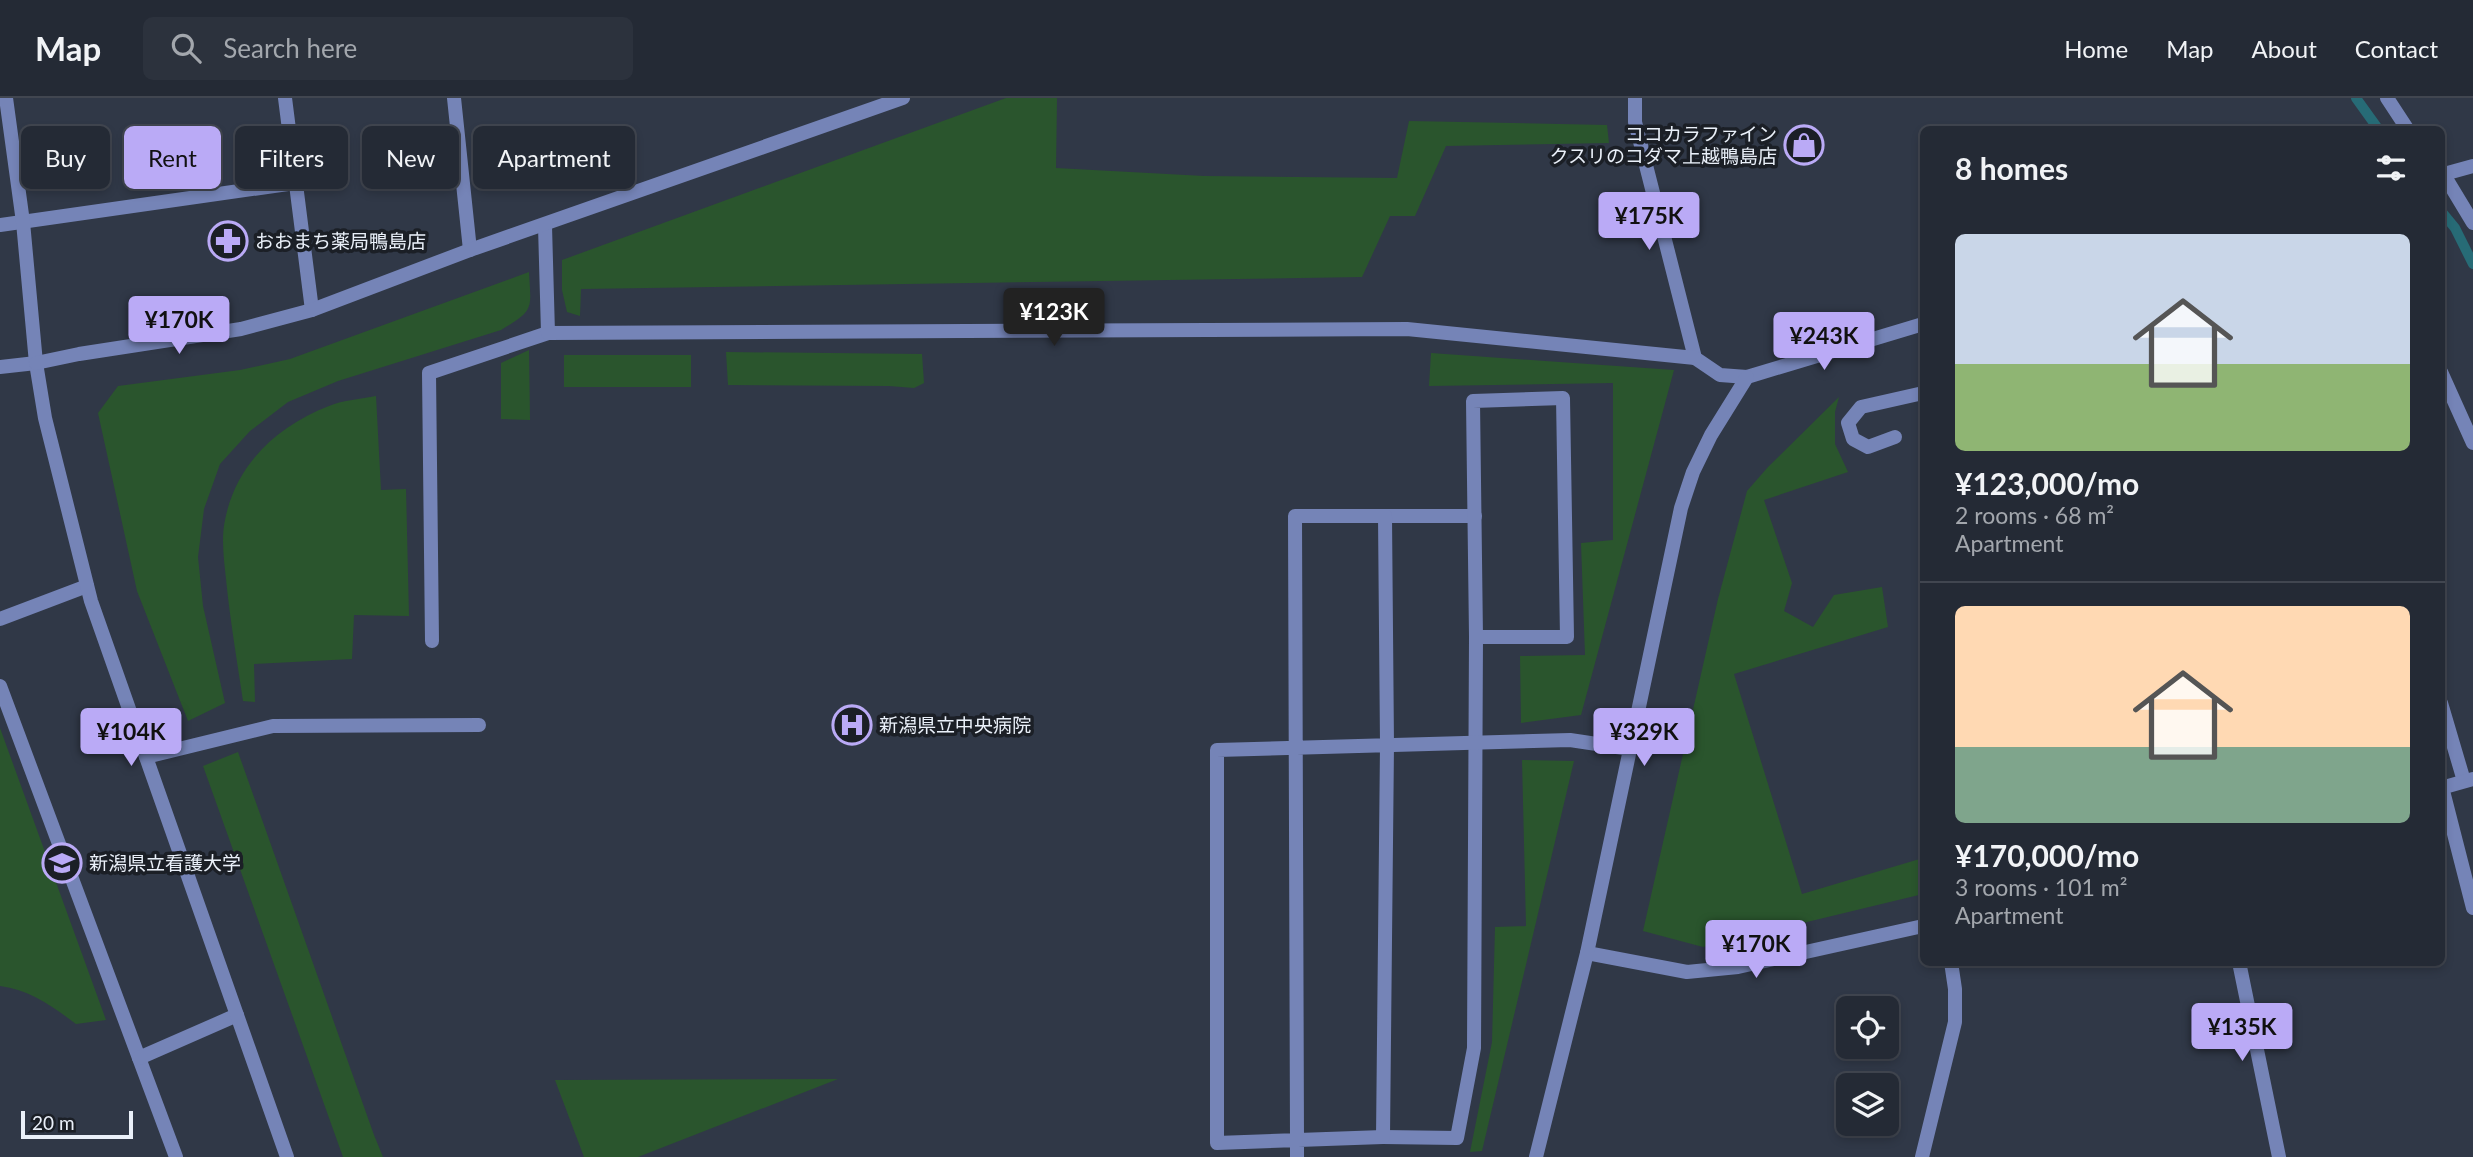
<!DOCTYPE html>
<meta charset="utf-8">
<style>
body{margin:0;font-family:Lato,"Noto Sans JP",sans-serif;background:#2c323d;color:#f1f3f6;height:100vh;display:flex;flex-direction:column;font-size:26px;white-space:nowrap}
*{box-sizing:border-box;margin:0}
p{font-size:23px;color:#a3a7ad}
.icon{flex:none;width:38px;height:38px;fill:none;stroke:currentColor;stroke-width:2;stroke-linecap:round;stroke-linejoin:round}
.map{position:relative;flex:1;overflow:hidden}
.sheet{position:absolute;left:1920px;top:28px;width:525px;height:840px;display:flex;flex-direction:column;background:#242a35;border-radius:10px;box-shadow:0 4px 10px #0003,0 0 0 2px #414650}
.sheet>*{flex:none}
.hud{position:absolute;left:21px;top:28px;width:665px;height:63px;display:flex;gap:14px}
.buttons{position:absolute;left:1836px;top:898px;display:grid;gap:14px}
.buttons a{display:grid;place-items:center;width:63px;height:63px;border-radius:10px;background:#242a35;box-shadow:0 4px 10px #0003,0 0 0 2px #414650;font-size:35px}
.scale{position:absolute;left:21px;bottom:18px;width:112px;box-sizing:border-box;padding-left:7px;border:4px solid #eaf0f9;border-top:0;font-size:19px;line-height:24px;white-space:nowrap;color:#eaf0f9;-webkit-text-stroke:5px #1b1f26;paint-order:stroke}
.price{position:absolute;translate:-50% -60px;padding:0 16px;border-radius:7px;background:#baaaf6;color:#111;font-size:23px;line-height:46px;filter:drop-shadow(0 2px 4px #0008)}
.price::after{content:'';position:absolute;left:50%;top:42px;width:21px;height:16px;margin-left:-10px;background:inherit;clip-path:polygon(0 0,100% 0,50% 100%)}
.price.active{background:#222;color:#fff}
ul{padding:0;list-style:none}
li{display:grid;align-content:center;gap:14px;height:371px;padding:0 35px}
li+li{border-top:2px solid #414650}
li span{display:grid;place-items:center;height:217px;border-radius:10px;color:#555}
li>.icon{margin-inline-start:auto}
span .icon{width:126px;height:126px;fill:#fffc;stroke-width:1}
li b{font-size:30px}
h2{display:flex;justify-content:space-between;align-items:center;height:84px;padding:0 35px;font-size:30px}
.chip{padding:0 24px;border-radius:10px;background:#242a35;box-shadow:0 4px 10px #0003,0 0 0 2px #414650;font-size:24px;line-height:63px}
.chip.active{background:#baaaf6;color:#111}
header{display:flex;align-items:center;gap:42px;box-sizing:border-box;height:98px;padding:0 35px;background:#242a35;border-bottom:2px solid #414650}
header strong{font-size:33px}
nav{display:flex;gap:38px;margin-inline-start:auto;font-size:24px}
.search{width:490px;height:63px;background:#2c323d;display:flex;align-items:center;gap:18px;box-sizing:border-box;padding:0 24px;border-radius:10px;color:#a3a7ad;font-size:26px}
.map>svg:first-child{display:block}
</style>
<header>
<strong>Map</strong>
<div class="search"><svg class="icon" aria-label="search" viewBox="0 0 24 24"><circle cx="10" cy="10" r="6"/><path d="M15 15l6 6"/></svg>Search here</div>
<nav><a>Home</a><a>Map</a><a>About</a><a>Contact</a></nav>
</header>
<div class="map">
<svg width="2473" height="1059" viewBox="0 0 2473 1059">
<rect width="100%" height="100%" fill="#303847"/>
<g fill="#2a552d">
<path d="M1006,0H1057L1056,70L1204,78L1397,80L1409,23L1607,27L1609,45L1446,48L1415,118H1390L1362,179L581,191L580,218L567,214L562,192V162Z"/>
<path d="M529,174C531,211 535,212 501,232L338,283L288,304L250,333L220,366L204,411L198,459L203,508L225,605L188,623L137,493L98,315L118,288L240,272L290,261Z"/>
<path d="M529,252L530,322L501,321V265Z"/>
<path d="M726,254L922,256L924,285L914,290L889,288L728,287Z"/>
<path d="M1431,255L1674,272L1581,617L1521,625L1520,558L1585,557L1581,445L1613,442V285L1429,288Z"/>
<rect x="564" y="257" width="127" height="32"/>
<path d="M376,298L381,392L406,391L409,518L354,517L352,561L254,566L255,604L243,603C237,562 230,522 226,481C224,462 221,440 225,422C236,366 277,328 329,308C343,302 361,301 376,298Z"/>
<path d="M1839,299L1835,314V346L1848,374L1764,402L1792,485L1784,513L1813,529L1834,497L1882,489L1888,529L1734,576L1802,796L1923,760V796L1703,849L1643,833L1718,501L1747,393L1768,369Z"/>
<path d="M0,630L106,922L76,926C52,908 30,892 0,888Z"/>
<path d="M238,654L374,1037L383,1059H343L203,668Z"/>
<path d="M1522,662L1574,663L1482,1053L1470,1054L1492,944L1495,829L1526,828Z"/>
<path d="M838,981L638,1059H584L555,982Z"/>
</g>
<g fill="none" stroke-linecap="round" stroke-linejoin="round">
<g stroke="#276b76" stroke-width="10">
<path d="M2356,0L2379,32"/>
<path d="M2441,113L2455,130L2473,166"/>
</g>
<g stroke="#7584b7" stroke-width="14">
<path d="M2441,274L2473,345"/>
<path d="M1895,339L1868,349L1853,341L1848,325L1861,309L1923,295"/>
<path d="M1385,418H1475"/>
<path d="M0,521L87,488"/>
<path d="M432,543L429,275L548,235"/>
<path d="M0,588L176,1059"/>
<path d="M2441,605L2464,683"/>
<path d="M146,659L273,628L479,627"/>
<path d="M139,960L237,917"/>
<path d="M1383,1039L1457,1040L1474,950L1476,539L1473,303L1563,300L1567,539H1476"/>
<path d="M1297,1059V1042L1295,418H1385L1387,647L1383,1039L1217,1045V652L1570,642L1630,651"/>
</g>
<g stroke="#7584b7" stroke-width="14">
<path d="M285,0L312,212"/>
<path d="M454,0L470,152"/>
<path d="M1635,0V24L1695,260L1720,277L1747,279L1923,226"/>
<path d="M0,127L295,85"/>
<path d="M545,128L548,235L1407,231L1695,260"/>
<path d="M0,269L36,265"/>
<path d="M2442,689L2473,810"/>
<path d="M2441,690L2473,681"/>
<path d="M1587,855L1687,874L1738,869L1923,828"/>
<path d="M2239,864L2279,1059"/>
<path d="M1536,1059L1587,855L1681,410L1693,374L1711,337L1747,279"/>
<path d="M1922,1059L1955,924V891L1951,864"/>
</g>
<g stroke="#7584b7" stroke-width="14">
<path d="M6,0L23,124L36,265L45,320L91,503L287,1059"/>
<path d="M2387,0L2408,32"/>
<path d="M2441,72L2473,125"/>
<path d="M2444,76L2473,68"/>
<path d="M36,265L79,256L241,231L312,212L470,152L903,0"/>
</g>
</g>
<defs>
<g id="shop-ring" transform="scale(2.0125)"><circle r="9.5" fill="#1b1f26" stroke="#baaaf6" stroke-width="1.5"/><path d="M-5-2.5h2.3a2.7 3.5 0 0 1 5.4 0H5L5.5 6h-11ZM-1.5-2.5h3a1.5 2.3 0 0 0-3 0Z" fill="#baaaf6"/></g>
<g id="pharmacy-ring" transform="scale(2.0125)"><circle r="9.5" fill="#1b1f26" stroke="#baaaf6" stroke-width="1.5"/><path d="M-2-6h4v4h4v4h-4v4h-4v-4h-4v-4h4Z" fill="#baaaf6"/></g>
<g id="hospital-ring" transform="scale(2.0125)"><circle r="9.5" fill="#1b1f26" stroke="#baaaf6" stroke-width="1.5"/><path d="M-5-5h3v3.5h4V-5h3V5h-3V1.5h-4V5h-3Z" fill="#baaaf6"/></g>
<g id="school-ring" transform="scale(2.0125)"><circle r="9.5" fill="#1b1f26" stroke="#baaaf6" stroke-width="1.5"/><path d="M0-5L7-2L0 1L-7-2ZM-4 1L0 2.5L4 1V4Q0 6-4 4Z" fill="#baaaf6"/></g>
</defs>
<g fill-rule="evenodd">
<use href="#shop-ring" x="1804" y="47"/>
<use href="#pharmacy-ring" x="228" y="143"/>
<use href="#hospital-ring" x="852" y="627"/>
<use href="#school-ring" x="62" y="765"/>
</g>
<g text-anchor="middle" stroke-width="7" stroke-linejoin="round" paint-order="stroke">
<g font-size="19" fill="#eaf0f9" stroke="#1b1f26" text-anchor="start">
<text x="1777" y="43" text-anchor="end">ココカラファイン<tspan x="1777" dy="22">クスリのコダマ上越鴨島店</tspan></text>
<text x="255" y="150">おおまち薬局鴨島店</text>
<text x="879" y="634">新潟県立中央病院</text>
<text x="89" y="772">新潟県立看護大学</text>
</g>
</g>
</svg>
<div class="buttons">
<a><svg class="icon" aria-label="locate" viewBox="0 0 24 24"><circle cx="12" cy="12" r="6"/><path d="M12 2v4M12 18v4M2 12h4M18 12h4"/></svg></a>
<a><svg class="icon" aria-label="layers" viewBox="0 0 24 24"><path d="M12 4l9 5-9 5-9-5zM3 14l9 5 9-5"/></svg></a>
</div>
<div class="scale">20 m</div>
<b class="price" style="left:1649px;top:154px">¥175K</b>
<b class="price active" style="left:1054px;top:250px">¥123K</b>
<b class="price" style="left:179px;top:258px">¥170K</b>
<b class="price" style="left:1824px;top:274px">¥243K</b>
<b class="price" style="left:131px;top:670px">¥104K</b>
<b class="price" style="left:1644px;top:670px">¥329K</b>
<b class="price" style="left:1756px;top:882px">¥170K</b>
<b class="price" style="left:2242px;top:965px">¥135K</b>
<div class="hud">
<a class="chip">Buy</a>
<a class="chip active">Rent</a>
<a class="chip">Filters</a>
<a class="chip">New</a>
<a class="chip">Apartment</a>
</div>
<section class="sheet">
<h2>8 homes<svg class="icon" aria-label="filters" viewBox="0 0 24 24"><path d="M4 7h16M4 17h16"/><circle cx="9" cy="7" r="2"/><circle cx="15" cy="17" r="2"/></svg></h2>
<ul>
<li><span style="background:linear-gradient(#c9d6e8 60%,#8fb573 0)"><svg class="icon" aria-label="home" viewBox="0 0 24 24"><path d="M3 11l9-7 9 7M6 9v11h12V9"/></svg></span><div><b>¥123,000/mo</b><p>2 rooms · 68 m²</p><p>Apartment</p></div></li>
<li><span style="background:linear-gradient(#ffd9b3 65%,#7fa58c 0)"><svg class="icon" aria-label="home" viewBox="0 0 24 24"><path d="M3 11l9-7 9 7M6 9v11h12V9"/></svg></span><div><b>¥170,000/mo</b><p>3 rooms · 101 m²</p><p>Apartment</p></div></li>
</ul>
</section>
</div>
